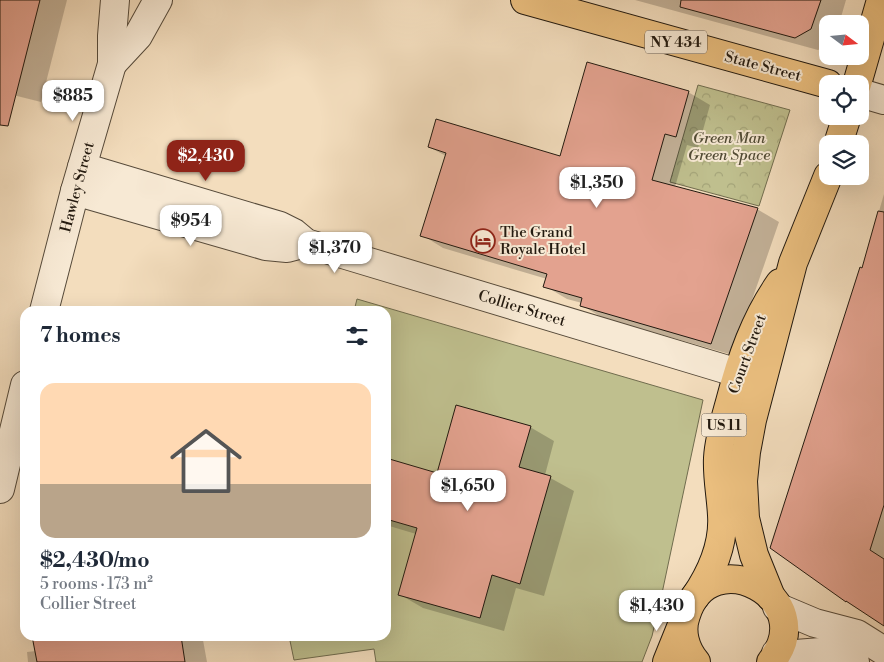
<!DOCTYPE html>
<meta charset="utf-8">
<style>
body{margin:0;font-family:"Libre Bodoni",serif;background:#f6f6f7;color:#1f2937;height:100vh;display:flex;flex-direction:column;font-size:19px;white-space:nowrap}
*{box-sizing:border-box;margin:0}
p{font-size:16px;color:#747a83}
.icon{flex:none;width:28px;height:28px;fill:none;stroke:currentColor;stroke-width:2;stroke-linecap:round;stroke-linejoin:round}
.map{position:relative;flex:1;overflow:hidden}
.details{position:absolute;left:20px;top:306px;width:371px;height:335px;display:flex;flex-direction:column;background:#fff;border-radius:15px;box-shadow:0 5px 20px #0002}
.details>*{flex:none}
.needle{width:32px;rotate:106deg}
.tools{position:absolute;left:819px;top:15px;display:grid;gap:10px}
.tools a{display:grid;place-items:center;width:50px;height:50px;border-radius:10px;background:#fff;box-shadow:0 5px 20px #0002;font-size:25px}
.price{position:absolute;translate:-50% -42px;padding:0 11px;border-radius:10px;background:#fff;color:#222;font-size:16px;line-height:32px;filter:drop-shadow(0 1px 2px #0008)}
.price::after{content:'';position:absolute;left:50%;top:30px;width:15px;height:11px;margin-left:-8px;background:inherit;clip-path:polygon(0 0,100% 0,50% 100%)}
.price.on{background:#8f2418;color:#fff}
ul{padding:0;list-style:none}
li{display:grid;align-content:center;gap:10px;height:265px;padding:0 20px}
li span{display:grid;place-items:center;height:155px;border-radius:15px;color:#555}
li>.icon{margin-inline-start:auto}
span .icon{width:90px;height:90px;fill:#fffc;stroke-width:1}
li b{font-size:21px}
h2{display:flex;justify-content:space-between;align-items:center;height:60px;padding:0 20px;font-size:21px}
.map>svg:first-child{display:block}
</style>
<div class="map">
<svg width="884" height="662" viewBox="0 0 884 662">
<defs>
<pattern id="park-crowns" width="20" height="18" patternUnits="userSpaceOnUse" patternTransform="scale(1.25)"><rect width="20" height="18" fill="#bfbf8e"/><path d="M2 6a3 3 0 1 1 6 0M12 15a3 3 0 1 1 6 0" fill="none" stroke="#a4a479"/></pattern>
</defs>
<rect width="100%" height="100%" fill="#f3ddbd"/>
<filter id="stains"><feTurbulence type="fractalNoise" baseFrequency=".004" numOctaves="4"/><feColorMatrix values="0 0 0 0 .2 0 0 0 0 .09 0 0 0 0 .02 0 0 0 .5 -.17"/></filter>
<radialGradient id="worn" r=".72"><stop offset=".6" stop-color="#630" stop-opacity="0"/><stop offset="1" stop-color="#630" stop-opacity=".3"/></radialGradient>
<path fill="#bfbf8e" stroke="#706c4e" d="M357,299L703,400L661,598L652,636L642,662H376L374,649L294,660L289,636H386V311H354Z"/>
<path fill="url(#park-crowns)" stroke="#706c4e" d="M698,85L790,110L759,206L670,182Z"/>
<g fill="#0003">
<path d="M0,0H67L41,102L5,93L0,90Z"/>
<path d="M635,0H846L839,24H828V45L818,50Z"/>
<path d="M688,92L710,105L698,148L687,145L675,187L757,209L779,222L733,355L603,318L581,305L582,303L567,299L545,286L547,279L443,248L422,235L446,156L429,147L561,158Z"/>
<path d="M884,194V238L873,232Z"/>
<path d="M884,283V625L846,601L772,548Z"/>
<path d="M530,427L554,441L545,475L574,491L544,596L516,588L504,631L423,608L399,594L416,534L386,525V460L438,474Z"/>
<path d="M33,636H197L203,640L207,662H28L27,652L36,651Z"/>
</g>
<g fill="#e3a28f" stroke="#22190f">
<path d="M0,0H40L8,126L0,125Z"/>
<path d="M681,0H821L811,29L795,38L680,7Z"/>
<path d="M587,62L689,91L676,137L665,134L652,180L758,208L711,344L580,306L582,298L543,287L547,274L420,236L446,153L428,147L436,119L560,156Z"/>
<path d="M878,211L884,212V505L870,550L884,559V626L846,601V602L770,548L845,314L860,267L862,268Z"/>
<path d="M456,405L531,426L519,467L551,476L520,584L492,575L480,618L398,595L417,528L386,519V458L437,473Z"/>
<path d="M32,636H181L185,662H37Z"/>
</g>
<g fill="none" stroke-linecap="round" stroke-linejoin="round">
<g stroke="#564a3a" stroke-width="30">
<g id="minor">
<path d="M112,64L138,36L158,0"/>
<path d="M860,93L884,100"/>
<path d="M82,167L280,226L294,233L306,243L738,373"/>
<path d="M75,191L266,246L287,248L306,243"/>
<path d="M44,311L75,191L112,64V36L115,0"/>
<path d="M0,489L25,385"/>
<path d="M777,607L815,623L857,634L884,651"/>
<path d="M776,653L796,654L821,652L836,655L855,662"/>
</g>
</g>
<g stroke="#22190f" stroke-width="30">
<g id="major">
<path d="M525,0L828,84"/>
<path d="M857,84L881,0"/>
<path d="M838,144L847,116"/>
<path d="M695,597C712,572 724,545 722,515C721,495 717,477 718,458C719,439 725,420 730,402C741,359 755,319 780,283"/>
<path d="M771,597L754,555L745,518L743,481L746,452L752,420L793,263L828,176"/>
<path d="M667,662L684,620"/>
<path d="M696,662C685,649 680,631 686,615C710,539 822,598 771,662"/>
</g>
</g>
<use href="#minor" stroke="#f7e9d4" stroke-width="28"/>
<use href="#major" stroke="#eabe7e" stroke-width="28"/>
</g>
<defs>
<g id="hotel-ring" transform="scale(1.25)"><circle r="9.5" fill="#f7e9d4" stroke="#8f2418" stroke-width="1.5"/><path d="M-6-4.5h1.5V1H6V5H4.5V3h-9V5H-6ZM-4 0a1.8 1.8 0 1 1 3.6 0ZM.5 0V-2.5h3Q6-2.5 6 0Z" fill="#8f2418"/></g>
</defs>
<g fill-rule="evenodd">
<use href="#hotel-ring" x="483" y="241"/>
</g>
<g text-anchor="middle" stroke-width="4" stroke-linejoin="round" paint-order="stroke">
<g fill="#f7e9d4" stroke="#62574a" stroke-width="1">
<rect x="645" y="30.5" width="62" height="23" rx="4"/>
<rect x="701.5" y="413.5" width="45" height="23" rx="4"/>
</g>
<g font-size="14" font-weight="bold" fill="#22190f">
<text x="676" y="47">NY 434</text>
<text x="724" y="430">US 11</text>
</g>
<g font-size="15" fill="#22190f" stroke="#f7e9d4">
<text transform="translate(763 66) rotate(15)" y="5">State Street</text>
<text transform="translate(77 187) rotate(-75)" y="5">Hawley Street</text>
<text transform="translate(522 308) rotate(17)" y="5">Collier Street</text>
<text transform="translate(747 354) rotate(-70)" y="5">Court Street</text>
</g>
<g font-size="15" font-style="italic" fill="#514b35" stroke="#f7e9d4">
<text x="729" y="143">Green Man<tspan x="729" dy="17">Green Space</tspan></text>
</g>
<g font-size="15" fill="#22190f" stroke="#f7e9d4" text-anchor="start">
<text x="500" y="237">The Grand<tspan x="500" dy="17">Royale Hotel</tspan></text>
</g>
</g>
<rect width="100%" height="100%" filter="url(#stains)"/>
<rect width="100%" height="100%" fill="url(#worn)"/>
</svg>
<div class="tools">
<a><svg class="needle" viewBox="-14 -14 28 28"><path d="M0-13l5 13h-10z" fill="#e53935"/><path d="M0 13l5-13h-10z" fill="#747a83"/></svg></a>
<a><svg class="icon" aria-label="locate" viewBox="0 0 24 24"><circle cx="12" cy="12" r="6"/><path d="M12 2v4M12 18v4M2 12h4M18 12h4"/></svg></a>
<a><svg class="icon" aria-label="layers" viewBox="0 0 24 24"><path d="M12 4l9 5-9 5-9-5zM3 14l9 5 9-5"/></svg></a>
</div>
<b class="price" style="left:73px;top:122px">$885</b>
<b class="price on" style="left:206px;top:182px">$2,430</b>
<b class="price" style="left:597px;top:209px">$1,350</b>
<b class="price" style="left:191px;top:247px">$954</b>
<b class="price" style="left:335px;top:274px">$1,370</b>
<b class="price" style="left:468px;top:512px">$1,650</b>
<b class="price" style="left:657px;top:632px">$1,430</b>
<section class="details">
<h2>7 homes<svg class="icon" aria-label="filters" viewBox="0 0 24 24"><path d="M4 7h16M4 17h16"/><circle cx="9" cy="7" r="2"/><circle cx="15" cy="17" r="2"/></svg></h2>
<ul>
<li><span style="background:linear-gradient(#ffd9b3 65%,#b9a48a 0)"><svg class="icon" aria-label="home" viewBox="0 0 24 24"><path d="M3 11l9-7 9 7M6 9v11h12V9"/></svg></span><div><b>$2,430/mo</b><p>5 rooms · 173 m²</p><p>Collier Street</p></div></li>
</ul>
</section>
</div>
